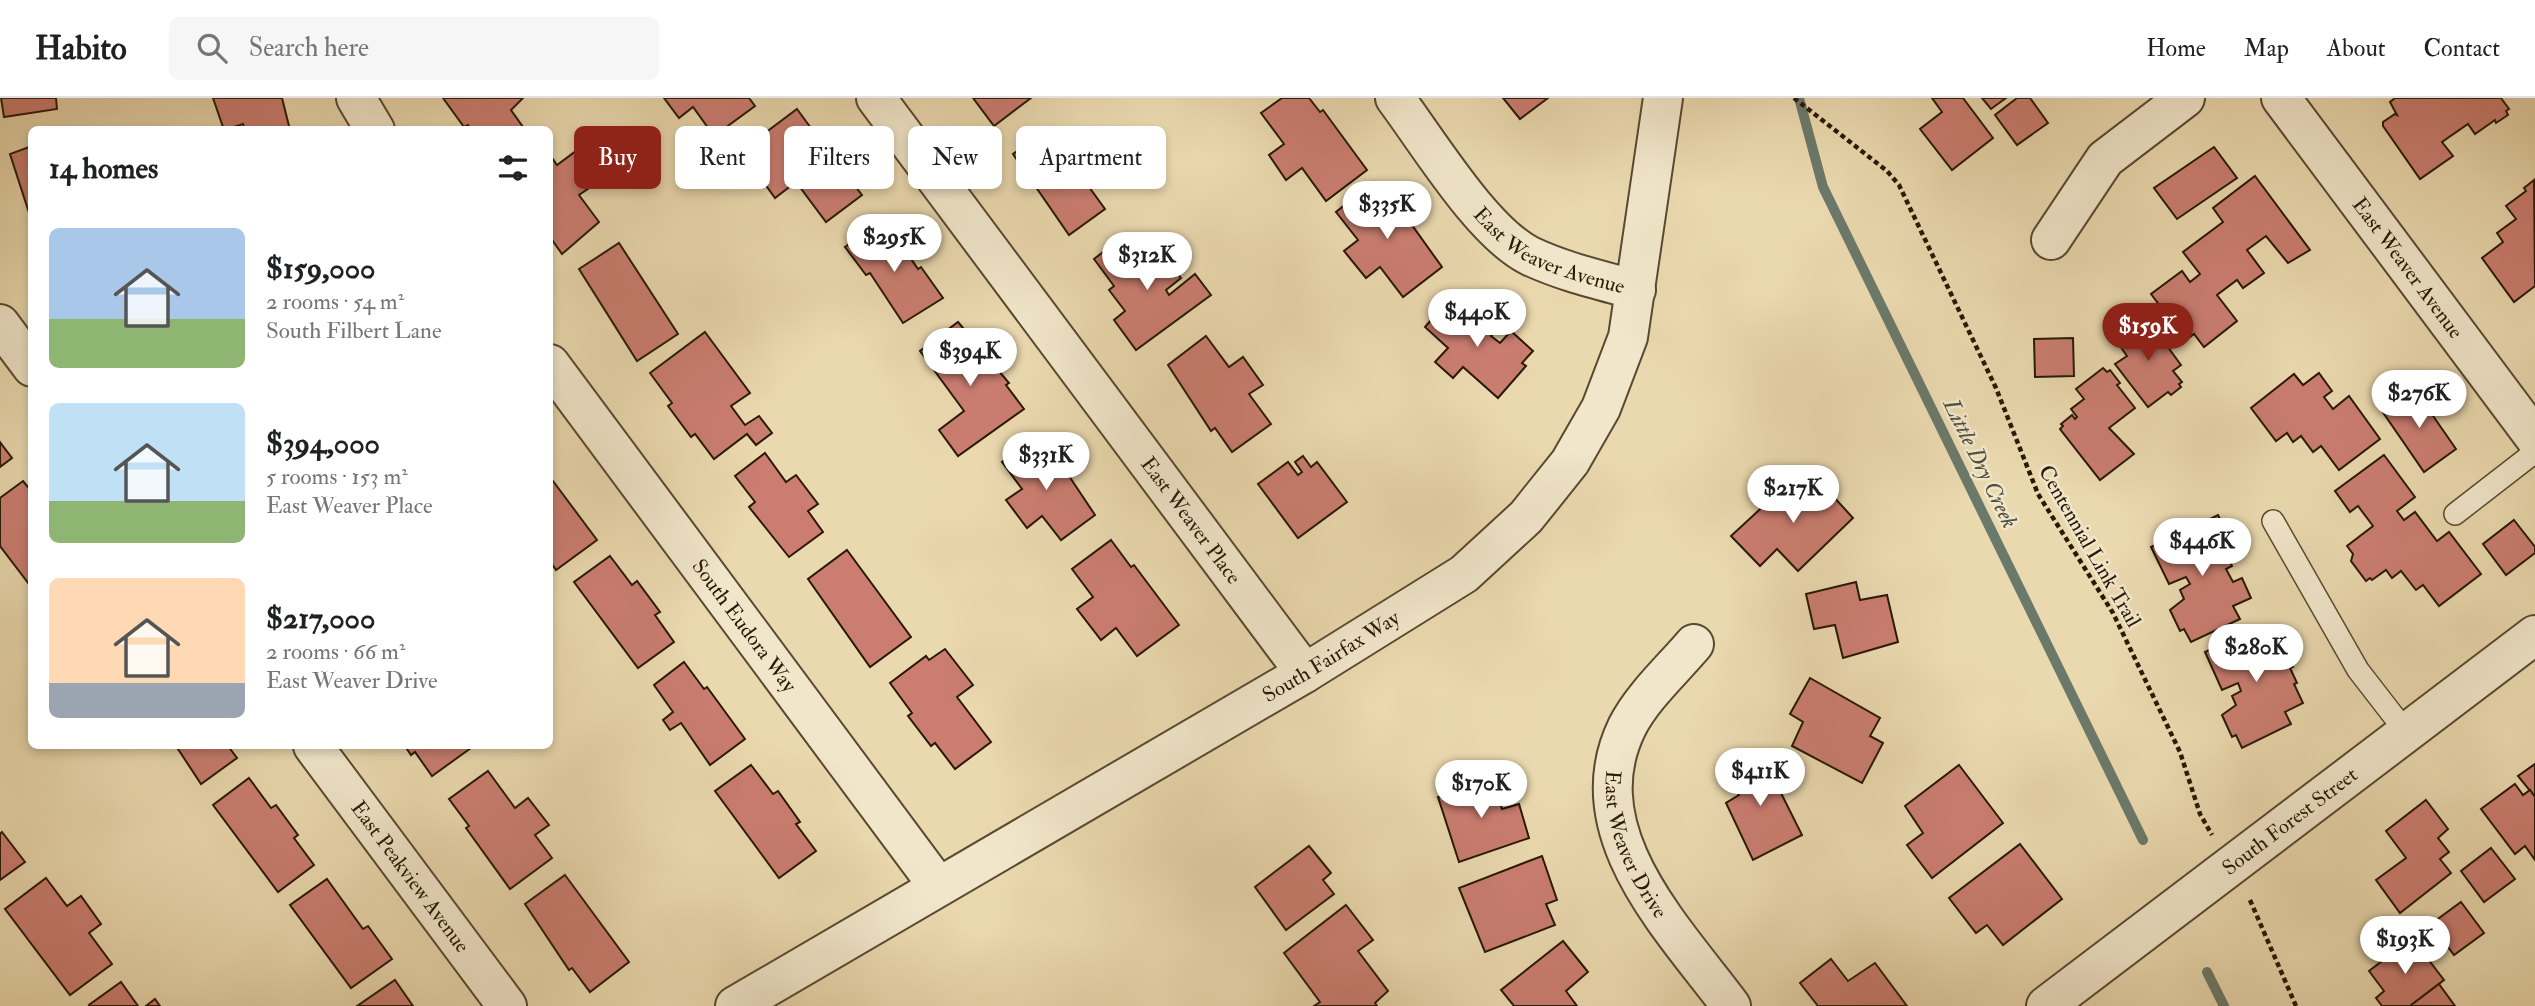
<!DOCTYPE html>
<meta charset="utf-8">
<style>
body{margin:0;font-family:"IM FELL Double Pica",serif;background:#f6f6f6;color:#202124;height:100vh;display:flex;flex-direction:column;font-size:26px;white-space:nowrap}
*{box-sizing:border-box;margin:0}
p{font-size:23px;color:#757577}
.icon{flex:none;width:38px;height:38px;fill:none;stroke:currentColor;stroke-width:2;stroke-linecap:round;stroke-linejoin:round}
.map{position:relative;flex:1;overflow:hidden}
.sheet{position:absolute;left:28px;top:28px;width:525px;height:623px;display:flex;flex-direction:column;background:#fff;border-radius:10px;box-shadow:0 4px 10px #0003}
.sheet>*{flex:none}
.banner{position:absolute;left:574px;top:28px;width:665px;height:63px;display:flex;gap:14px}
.price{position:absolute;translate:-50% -60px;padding:0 16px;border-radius:24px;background:#fff;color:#222;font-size:23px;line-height:46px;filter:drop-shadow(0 2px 4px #0008)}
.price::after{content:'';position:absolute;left:50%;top:42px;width:21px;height:16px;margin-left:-10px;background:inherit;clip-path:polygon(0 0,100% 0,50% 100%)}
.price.active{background:#8f2418;color:#fff}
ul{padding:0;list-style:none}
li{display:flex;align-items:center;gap:21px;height:175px;padding:0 21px}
li span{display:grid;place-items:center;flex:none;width:196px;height:140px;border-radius:10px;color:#555}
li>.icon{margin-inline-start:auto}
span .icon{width:84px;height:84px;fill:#fffc;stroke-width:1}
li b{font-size:30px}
h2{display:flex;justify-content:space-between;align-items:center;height:84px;padding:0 21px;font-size:30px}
.tag{padding:0 24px;border-radius:10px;background:#fff;box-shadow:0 4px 10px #0003;font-size:24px;line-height:63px}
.tag.active{background:#8f2418;color:#fff}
header{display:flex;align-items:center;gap:42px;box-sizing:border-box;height:98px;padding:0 35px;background:#fff;border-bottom:2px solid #e0e0e0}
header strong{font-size:33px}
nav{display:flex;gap:38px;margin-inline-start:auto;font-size:24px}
.search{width:490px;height:63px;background:#f6f6f6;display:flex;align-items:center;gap:18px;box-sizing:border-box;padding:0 24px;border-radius:10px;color:#757577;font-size:26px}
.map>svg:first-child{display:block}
</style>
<header>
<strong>Habito</strong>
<div class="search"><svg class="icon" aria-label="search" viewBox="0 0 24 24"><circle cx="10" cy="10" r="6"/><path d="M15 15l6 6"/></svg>Search here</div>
<nav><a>Home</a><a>Map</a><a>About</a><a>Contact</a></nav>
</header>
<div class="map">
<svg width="2535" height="908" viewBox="0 0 2535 908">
<rect width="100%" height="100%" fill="#ead8ae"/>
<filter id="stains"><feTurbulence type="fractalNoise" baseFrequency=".00286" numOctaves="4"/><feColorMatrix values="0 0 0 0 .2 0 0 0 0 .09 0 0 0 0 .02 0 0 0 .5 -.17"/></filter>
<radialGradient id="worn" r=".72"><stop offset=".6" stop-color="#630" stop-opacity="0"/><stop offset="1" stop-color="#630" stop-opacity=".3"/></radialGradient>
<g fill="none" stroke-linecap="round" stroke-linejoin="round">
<g stroke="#6b796a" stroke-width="10">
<path d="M1799,0L1823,89L2143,742"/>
<path d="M2207,874L2224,908"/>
</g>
</g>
<g fill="#ca7d70" stroke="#281905" stroke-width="2">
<path d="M1,0H56L57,11L4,19Z"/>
<path d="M213,0H282L290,32H245L243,26L224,32Z"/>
<path d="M443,0H523L511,12L523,29L518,32H471L468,27L464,29Z"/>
<path d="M664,0H749L755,8L714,38L693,9L679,20Z"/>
<path d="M973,0H1031L994,28Z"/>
<path d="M1282,0H1309L1320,14L1323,12L1367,72L1326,103L1302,70L1286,82L1269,57L1284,46L1261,15Z"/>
<path d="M1503,0H1548L1520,21Z"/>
<path d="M1932,0H1963L1993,40L1952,72L1920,31L1942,14Z"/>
<path d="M1982,0H2006L1991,11Z"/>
<path d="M2017,0H2030L2048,25L2017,47L1995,17Z"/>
<path d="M2395,0H2501L2509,11L2506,13L2508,17L2496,25L2495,22L2475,36L2468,26L2442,44L2453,58L2420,81L2383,28V24L2395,16L2397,17L2390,4Z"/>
<path d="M797,11L819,41L823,37L846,68L842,71L862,97L826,124L796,84L775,100L741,53Z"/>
<path d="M1044,34L1063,60L1074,52L1092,76L1084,82L1105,111L1069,137L1013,56Z"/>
<path d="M32,48V124L10,56Z"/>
<path d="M2214,49L2237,80L2177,121L2154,90Z"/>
<path d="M576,53L598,84L579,97L599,124L562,156L550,139V57L557,67Z"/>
<path d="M2255,78L2310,152L2288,165L2266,138L2247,152L2264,175L2243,190L2237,182L2217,197L2237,223L2204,249L2194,236L2186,242L2151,196L2182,173L2190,184L2200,176L2183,154L2223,124L2213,110Z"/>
<path d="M2534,82L2535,188L2514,204L2482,160L2503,144L2497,135L2516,121L2506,108L2526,93L2524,90Z"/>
<path d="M1374,84L1395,112L1399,109L1442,169L1403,199L1380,169L1366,180L1344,153L1358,142L1336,114Z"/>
<path d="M876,127L897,154L903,149L918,171L921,169L943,200L903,225L870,175L866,177L845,149Z"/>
<path d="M1124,138L1145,164L1161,153L1181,180L1166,192L1169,197L1195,176L1211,197L1136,252L1114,222L1125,213L1109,192L1114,188L1094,161Z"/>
<path d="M619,145L678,236L637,263L579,171Z"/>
<path d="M1450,200L1494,235L1491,238L1500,245L1511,233L1533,253L1522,265L1526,268L1498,300L1463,269L1453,280L1435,264L1448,250L1425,229Z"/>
<path d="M2145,218L2181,267L2173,273L2182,284L2179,286L2181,289L2171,297L2168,294L2148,309L2115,266L2127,258L2115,241Z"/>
<path d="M958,224L1009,285L1006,287L1024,311L958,358L939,332L964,313L920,253Z"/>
<path d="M705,234L750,295L731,308L745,327L759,318L772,335L756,347L747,336L714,361L695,336L691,339L668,308L672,305L650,275Z"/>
<path d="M1206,238L1229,269L1243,259L1263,287L1249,296L1271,326L1232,354L1215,330L1211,333L1168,267Z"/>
<path d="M2073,240L2074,278L2035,279L2034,241Z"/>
<path d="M2103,270L2107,274L2110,272L2120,285L2117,287L2135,310L2109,330L2134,356L2100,382L2060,331L2063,328L2061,326L2072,317L2075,321L2077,319L2071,311L2084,301L2076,291Z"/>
<path d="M2319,275L2332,293L2324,299L2333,311L2349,298L2380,341L2339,372L2321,348L2313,354L2301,338L2293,344L2287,335L2276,343L2251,310L2294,276L2303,287Z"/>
<path d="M2413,289L2456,351L2424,374L2382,313Z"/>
<path d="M1033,340L1053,368L1059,363L1095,417L1061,442L1042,418L1027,430L1006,402L1022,391L1002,364Z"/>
<path d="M0,344L12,360L0,369Z"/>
<path d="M765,355L786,384L796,377L818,406L808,413L823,434L789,459L749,409L755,404L735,378Z"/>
<path d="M2384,357L2415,399L2397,413L2404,422L2415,414L2437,443L2449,434L2481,476L2439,508L2423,487L2416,492L2401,473L2392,480L2386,472L2372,482L2370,480L2366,483L2351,463L2353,456L2347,448L2373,428L2358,408L2350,414L2335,393Z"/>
<path d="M1303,358L1311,369L1317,364L1347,404L1298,440L1258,386L1288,364L1298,377L1302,374L1295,364Z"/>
<path d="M1796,378L1811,395L1821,385L1853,420L1798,473L1777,451L1760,468L1731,438Z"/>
<path d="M550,379L597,442L556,472L550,463Z"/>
<path d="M23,383L32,394V490L0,448V400Z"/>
<path d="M2218,417L2236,453L2227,457L2232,468L2226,471L2233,484L2242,480L2251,500L2233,508L2240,521L2191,544L2184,531L2180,533L2170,512L2184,501L2180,492L2190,486L2186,479L2169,486L2151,449Z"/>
<path d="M2514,422L2535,449V455L2506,477L2483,446Z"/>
<path d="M1111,442L1131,469L1134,467L1179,527L1137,558L1116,530L1101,542L1077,511L1093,499L1072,471Z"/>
<path d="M847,452L911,539L870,569L808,481Z"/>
<path d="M610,458L632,487L637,483L660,514L655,517L674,544L638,570L574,484Z"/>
<path d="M1856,484L1860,502L1887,497L1898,544L1843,560L1835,527L1814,531L1806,496Z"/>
<path d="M2259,528L2265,540L2276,534L2293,569L2290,570L2297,585L2294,586L2303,605L2285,614L2291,626L2242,650L2236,637L2232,639L2222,617L2236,607L2232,598L2241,593L2238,585L2222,592L2205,554Z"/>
<path d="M945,551L973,587L957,599L991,644L955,671L935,645L931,648L908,618L912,615L890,585L926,558L929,562Z"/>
<path d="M684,564L704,591L707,589L745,641L710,667L681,625L670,632L663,622L673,614L654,587Z"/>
<path d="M1810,580L1880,620L1870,638L1883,645L1862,685L1792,648L1803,624L1790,616Z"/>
<path d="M176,648H228L237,660L201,686Z"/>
<path d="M405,648H470L471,650L432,678L415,654L411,657Z"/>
<path d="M1761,655L1802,737L1753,762L1726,705L1739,697L1726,673Z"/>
<path d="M2535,666V699L2518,678Z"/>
<path d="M751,667L773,696L778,693L800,724L796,726L816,753L779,780L715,693Z"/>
<path d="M1959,667L2003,725L1932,780L1907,747L1923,735L1905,708Z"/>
<path d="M488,673L515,710L528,700L549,727L535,737L552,760L510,791L466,730L469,728L449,701Z"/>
<path d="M1492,679L1502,711L1519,706L1529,740L1459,764L1438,699Z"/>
<path d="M249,680L271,710L276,707L298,737L294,740L314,767L278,794L213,707Z"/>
<path d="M2515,686L2523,697L2530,692L2535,699V762L2525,748L2515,756L2481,711Z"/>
<path d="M2426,702L2448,731L2438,740L2449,754L2440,761L2451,775L2400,815L2376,782L2406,760L2386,733Z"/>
<path d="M2,734L25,764L0,782V736Z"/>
<path d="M2020,746L2062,801L2003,847L1987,827L1976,835L1949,800Z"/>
<path d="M1309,748L1331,775L1323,782L1334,796L1286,832L1255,789Z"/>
<path d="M2491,750L2515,781L2484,804L2461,773Z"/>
<path d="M1542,758L1557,802L1546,806L1555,827L1485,854L1459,790Z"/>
<path d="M565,777L629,864L590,894L572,870L569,872L525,806Z"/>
<path d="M46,780L67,808L81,798L101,826L89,835L112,866L70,897L5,811Z"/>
<path d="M327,781L363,831L368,828L392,861L351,890L290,807Z"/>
<path d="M2461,804L2484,835L2454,857L2431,826Z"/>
<path d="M1346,807L1373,842L1358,853L1388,893L1375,905L1377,908H1314L1320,904L1284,855Z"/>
<path d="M2412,840L2444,882L2410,908H2382L2376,900L2384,893L2369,873Z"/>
<path d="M1563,843L1588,874L1566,893L1577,908H1514L1501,892Z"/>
<path d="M1831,861L1848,883L1875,865L1907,908H1818L1800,885Z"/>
<path d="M395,882L413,908H357Z"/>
<path d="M121,884L138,908H90L89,907Z"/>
<path d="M2439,886L2455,908H2410Z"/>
<path d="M155,901L160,908H146Z"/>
</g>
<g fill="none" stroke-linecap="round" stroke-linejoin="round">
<g stroke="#58492f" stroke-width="24">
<g id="lane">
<path d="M2455,416L2535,354"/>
<path d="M2273,423L2358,572L2406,634"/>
</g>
</g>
<g stroke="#58492f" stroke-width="42">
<g id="street">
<path d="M356,0L375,32"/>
<path id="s1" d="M876,0L1305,575"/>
<path id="s2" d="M1395,0C1428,44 1482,134 1530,158C1564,174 1600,182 1636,192"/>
<path id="s3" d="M2281,0L2535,340"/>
<path d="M2051,142L2105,61L2185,0"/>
<path d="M0,226L32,269"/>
<path id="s4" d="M550,266L938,788"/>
<path id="s5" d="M1694,546C1672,572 1642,599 1627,629C1576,734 1673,830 1731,908"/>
<path id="s6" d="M313,648L507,908"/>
<path id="s7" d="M735,908L1305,575L1464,476L1526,419L1570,364L1601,310L1628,239L1663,0"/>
<path id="s8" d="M2046,908L2535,537"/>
</g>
</g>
<g stroke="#281905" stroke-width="4.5" stroke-dasharray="5 3.5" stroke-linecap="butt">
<path d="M1794,0L1887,73L1899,87L1996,290L2038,396L2113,515L2180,654L2200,716L2212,737"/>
<path d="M2250,802L2296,908"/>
</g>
<use href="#lane" stroke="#f1e6ca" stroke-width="21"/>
<use href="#street" stroke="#f1e6ca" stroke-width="38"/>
</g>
<g text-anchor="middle" stroke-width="5" stroke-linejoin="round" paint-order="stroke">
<g font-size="21" fill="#281905" stroke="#f1e6ca">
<text dy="7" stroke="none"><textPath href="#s2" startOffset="224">East Weaver Avenue</textPath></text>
<text dy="7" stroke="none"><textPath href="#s3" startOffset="212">East Weaver Avenue</textPath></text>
<text dy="7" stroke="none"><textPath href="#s1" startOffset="527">East Weaver Place</textPath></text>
<text transform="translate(2090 448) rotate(60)" y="7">Centennial Link Trail</text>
<text dy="7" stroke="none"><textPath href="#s4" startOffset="326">South Eudora Way</textPath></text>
<text dy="7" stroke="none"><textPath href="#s7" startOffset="691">South Fairfax Way</textPath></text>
<text dy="7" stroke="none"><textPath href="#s8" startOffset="306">South Forest Street</textPath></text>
<text dy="7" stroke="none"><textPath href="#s5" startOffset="231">East Weaver Drive</textPath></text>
<text dy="7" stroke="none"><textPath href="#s6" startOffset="163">East Peakview Avenue</textPath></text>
</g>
<g font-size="23" font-style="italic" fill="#4f5140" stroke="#f1e6ca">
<text transform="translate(1981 365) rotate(64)" y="8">Little Dry Creek</text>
</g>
</g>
<rect width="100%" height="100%" filter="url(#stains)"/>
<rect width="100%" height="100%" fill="url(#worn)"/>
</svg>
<b class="price" style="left:1387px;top:143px">$335K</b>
<b class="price" style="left:894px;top:176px">$295K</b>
<b class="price" style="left:1147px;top:194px">$312K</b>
<b class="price" style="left:1477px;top:251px">$440K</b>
<b class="price active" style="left:2148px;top:265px">$159K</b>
<b class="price" style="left:970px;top:290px">$394K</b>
<b class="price" style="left:2419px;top:332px">$276K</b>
<b class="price" style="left:1046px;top:394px">$331K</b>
<b class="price" style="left:1793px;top:427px">$217K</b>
<b class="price" style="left:2202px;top:480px">$446K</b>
<b class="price" style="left:2256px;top:586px">$280K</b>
<b class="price" style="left:1760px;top:710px">$411K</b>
<b class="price" style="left:1481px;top:722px">$170K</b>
<b class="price" style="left:2405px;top:878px">$193K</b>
<div class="banner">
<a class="tag active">Buy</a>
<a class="tag">Rent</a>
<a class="tag">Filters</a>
<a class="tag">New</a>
<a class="tag">Apartment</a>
</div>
<section class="sheet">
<h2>14 homes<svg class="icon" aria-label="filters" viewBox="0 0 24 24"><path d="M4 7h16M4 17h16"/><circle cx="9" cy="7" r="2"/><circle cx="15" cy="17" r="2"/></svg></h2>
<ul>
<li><span style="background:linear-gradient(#a9c7e8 65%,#8fb573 0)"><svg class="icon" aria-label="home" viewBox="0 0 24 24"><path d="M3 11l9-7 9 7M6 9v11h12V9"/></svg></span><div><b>$159,000</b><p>2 rooms · 54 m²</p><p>South Filbert Lane</p></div></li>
<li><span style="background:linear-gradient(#bfe0f5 70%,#8fb573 0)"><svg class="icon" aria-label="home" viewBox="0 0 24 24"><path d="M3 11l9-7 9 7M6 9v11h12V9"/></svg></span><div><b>$394,000</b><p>5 rooms · 153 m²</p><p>East Weaver Place</p></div></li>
<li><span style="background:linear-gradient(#ffd9b3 75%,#9aa5b1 0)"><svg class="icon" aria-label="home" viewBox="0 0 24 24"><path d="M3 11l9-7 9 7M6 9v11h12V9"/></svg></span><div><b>$217,000</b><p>2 rooms · 66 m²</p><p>East Weaver Drive</p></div></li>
</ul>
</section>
</div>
